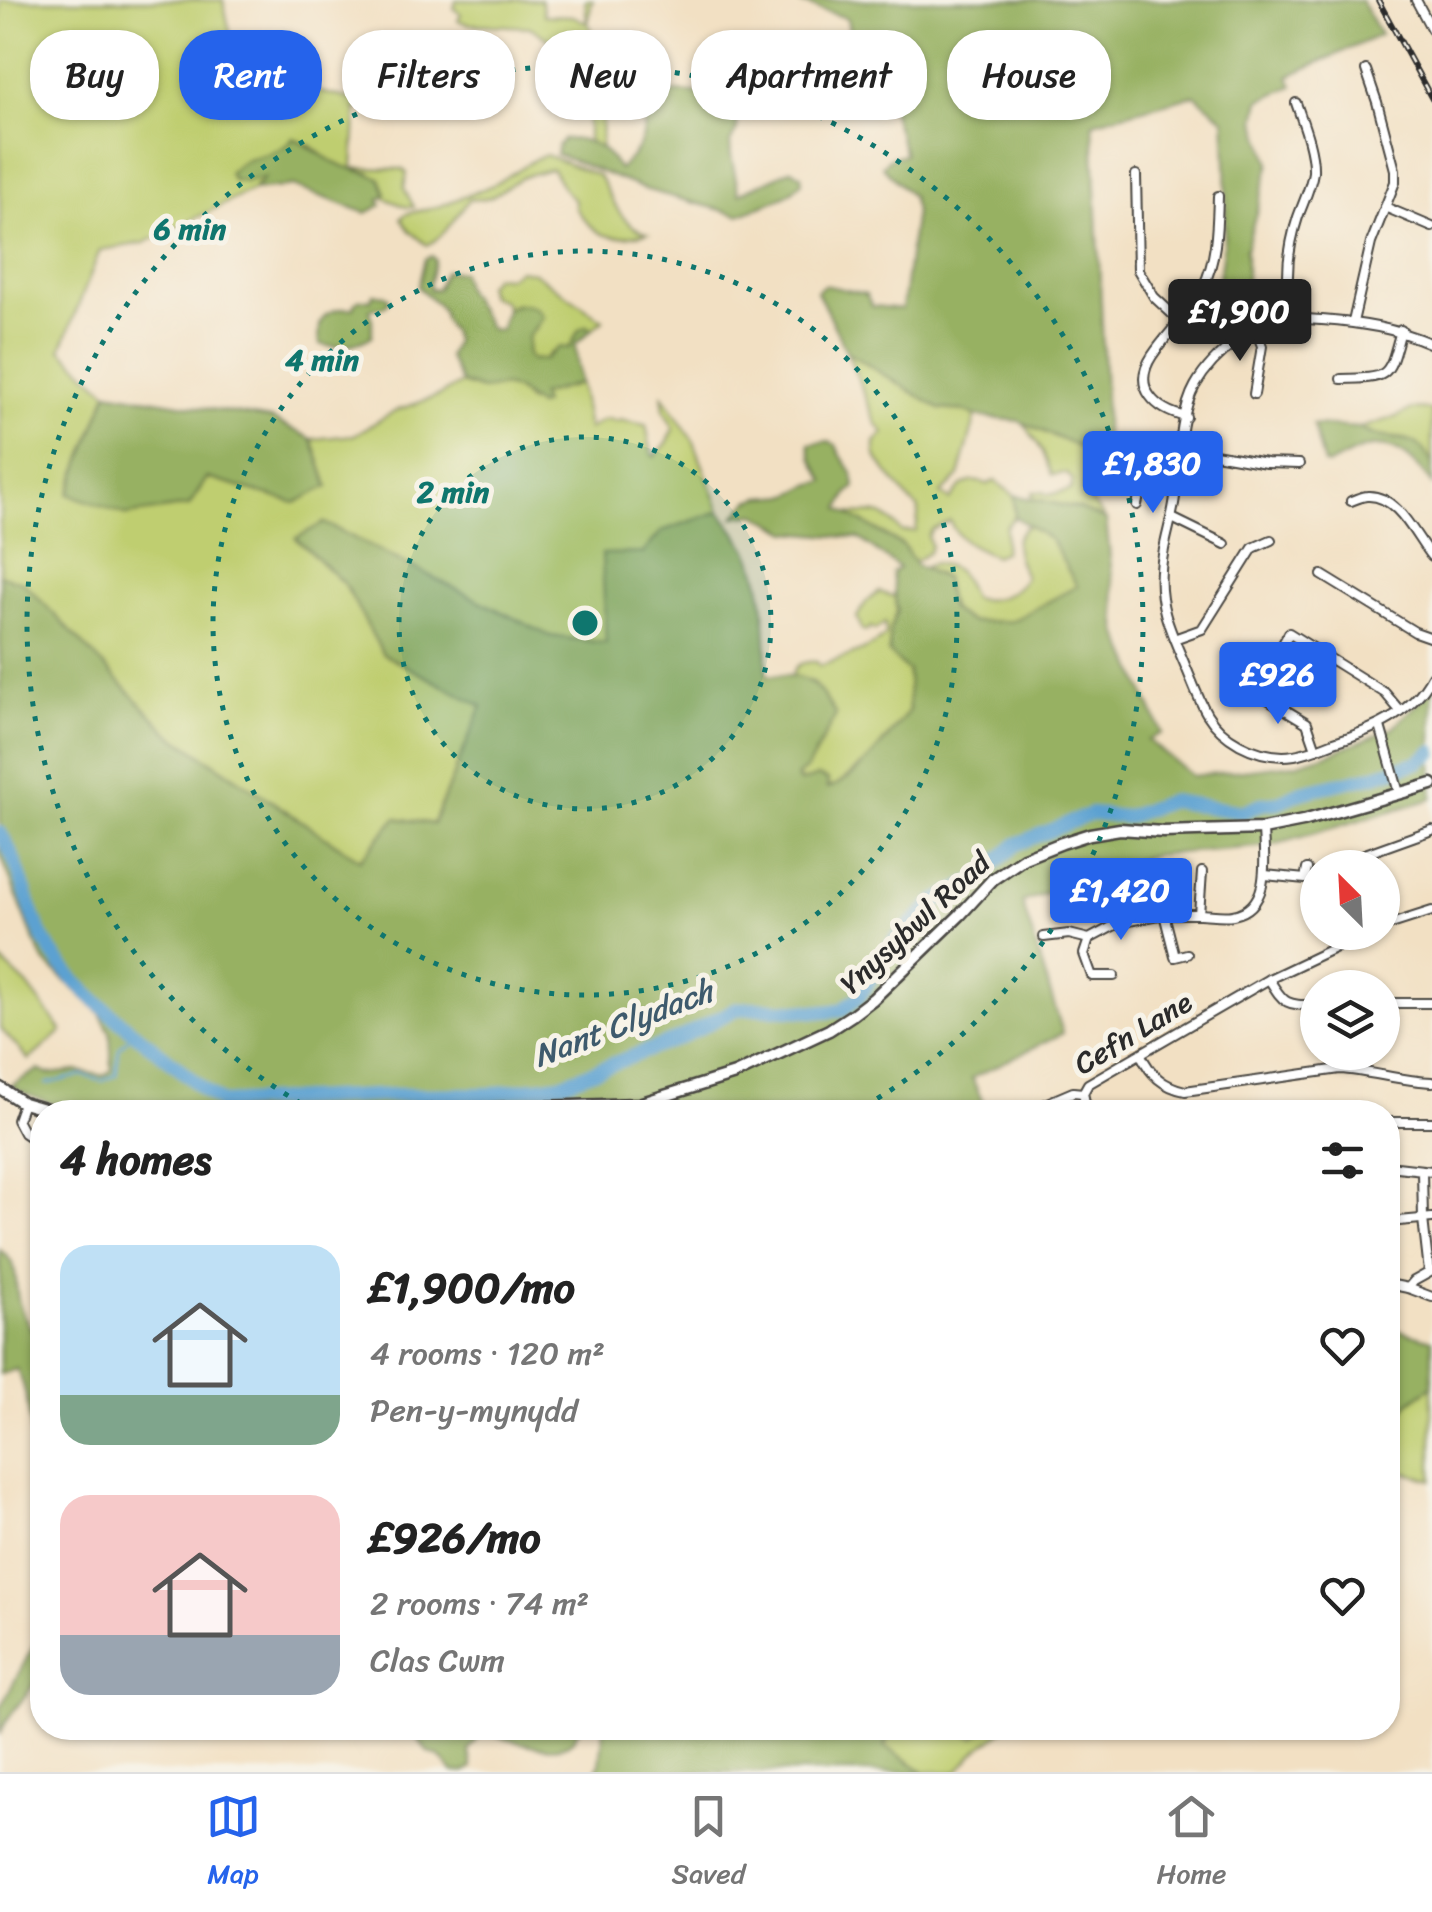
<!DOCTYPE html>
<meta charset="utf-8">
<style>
body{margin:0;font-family:Sriracha,sans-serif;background:#f2f2f2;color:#222;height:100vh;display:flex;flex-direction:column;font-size:38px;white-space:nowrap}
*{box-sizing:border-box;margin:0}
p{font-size:32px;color:#767676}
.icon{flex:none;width:55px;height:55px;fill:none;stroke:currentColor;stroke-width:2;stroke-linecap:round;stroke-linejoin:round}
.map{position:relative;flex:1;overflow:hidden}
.details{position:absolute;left:30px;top:1100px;width:1370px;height:640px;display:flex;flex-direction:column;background:#fff;border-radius:40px;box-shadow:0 2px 8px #0004}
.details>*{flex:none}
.hud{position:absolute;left:30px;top:30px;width:1372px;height:90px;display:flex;gap:20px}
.needle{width:65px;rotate:336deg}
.buttons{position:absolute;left:1300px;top:850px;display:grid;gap:20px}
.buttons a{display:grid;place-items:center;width:100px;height:100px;border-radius:50%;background:#fff;box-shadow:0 2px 8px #0004;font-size:50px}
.price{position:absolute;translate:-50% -85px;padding:0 22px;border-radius:10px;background:#2563eb;color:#fff;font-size:32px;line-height:65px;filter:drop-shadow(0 2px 5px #0008)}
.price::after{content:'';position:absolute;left:50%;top:60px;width:30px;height:22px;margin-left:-15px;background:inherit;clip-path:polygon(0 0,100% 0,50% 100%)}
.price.selected{background:#222;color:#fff}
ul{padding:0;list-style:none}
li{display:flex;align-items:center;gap:30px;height:250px;padding:0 30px}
li span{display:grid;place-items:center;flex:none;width:280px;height:200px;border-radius:30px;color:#555}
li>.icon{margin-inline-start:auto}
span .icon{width:120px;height:120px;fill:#fffc;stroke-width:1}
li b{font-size:42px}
h2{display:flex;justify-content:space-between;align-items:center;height:120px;padding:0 30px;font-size:42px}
.chip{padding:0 35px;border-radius:40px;background:#fff;box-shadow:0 2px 8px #0004;font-size:35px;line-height:90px}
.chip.selected{background:#2563eb;color:#fff}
.menu{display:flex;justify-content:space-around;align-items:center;height:140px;border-top:2px solid #e0e0e0;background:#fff;font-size:28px;color:#767676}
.menu a{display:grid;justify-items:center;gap:5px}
.menu .selected{color:#2563eb}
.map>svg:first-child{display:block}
</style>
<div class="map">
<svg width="1432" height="1772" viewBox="0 0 1432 1772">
<rect width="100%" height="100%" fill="#f7f3e8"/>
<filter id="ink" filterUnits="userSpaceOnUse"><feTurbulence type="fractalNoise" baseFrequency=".01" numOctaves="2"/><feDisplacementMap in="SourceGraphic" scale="20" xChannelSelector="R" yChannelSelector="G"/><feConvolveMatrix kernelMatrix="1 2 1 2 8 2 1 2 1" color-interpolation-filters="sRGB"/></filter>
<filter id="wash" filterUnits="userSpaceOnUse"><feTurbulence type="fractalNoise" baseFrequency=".0048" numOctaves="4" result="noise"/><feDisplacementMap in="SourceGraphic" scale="40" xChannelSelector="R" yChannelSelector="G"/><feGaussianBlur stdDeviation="2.25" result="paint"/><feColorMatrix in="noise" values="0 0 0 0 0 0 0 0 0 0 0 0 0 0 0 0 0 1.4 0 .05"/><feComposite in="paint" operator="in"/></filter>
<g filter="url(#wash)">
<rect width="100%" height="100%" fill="#f2e0c3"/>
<g fill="#bfce70" stroke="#757c4e" stroke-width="2.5">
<path d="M0,0H223L237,65L241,75L357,100L353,168L402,169L407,173L404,188L414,207H406L382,197L386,194L370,173L345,167L327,159L312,146L293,139L285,148L245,182L265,177L253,190L144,243L100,250L61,350L108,392L69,494L207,478L295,502L328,486L312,439L354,435L395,411L440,395L461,383L482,390L504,386L518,391L529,402C546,390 563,391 580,383L588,429C599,423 604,415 616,422L620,420L646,425L652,455L655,456L667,443L674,429L664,411L662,394L694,442L720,511L662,531L643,553L607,643L550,636L324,523L297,538L345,585L383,654L482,706L433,824L396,818L360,860L170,734L23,583L0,575Z"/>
<path d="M456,0H541L544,15L573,16L587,23L585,0H593C589,8 591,15 588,23C609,61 602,106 601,148L588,141V106L583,71L553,42L530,27L469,24L458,21L461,14L454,9Z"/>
<path d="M546,155L599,176C612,198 619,224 647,233C609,241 599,239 575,208V201L563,188L552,169C544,170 529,175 521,178C503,187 492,203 470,199C456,214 446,236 427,245L410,231L401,218L406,214L440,206L493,185L537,158Z"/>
<path d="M519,270L533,272L603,320L592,329L586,326L569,348L550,353L545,359L531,360L527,354L528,337L537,327L515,304L506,309L505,302L490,296L486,286L494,276L508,277Z"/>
<path d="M847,352L940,409L964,411L976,416L959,476L941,494L950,500C958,489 965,479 980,482C992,484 982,486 995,481L1014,495L1015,517L1006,526L1004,552L995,556C977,548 957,541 950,521L932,530L928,536L931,547L928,553L914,562L903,545L846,513C877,516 877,505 902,532L916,531L919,509L908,499L878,460L875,453V442L884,433L876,423Z"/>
<path d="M1412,409L1432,410V462C1426,457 1423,448 1417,444C1402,434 1379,442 1360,428L1396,417Z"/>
<path d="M1024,423L1085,450L1093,457L1083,491L1106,520L1080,509L1031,498L1033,492H1042L1049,495L1071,490L1073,480L1066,473L1052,475L1043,452Z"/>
<path d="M1028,525L1051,540L1078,586L1012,621L970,622L950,609L944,578L923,568L933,563C960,566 962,574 972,598C993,603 1012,596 1025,578C1018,556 1006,541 1028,525Z"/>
<path d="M879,592L895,597L897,611L890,630L908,671L909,711L868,761L835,786L826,788L809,780L800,782L798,776C820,761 814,709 815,683L792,675C795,663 806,661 817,662L820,666C843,657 867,652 886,635L885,623L875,630L871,627L867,631L862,630L857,617L866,602Z"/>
<path d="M0,960L27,985L62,1031L29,1060L0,1028Z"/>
<path d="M1432,1386V1480L1388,1468L1390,1453L1388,1451V1420L1397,1419L1407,1404Z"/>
<path d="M893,1728H950L974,1737L986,1728H1006L977,1750L957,1772H925L885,1746Z"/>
</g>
<g fill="#97b162" stroke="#616e46" stroke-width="2.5">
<path d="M790,0H1361L1380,35L1289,76L1293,86L1260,100L1256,119L1270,163L1246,249V282L1255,323L1240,329L1234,312L1216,294C1228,231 1228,182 1224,119L1195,95L1093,122L1105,395V452L1093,457L1085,450L1068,442L1019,421L980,417L964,411L940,409L847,352L817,291L824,285L866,294L872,306L902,309L915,211L911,196L882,166L890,158L905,154L886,94L869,81L853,54L847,18Z"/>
<path d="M662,75C667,81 666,86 671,92L716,94L731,93L737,118V129L730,143L731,156L739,194L792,169L801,175L802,182L790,193L776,200L739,215L644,189L556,154L558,145L564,139C594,139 602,146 619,169C637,154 650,134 642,111C639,103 633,97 629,90L632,85Z"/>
<path d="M293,138C307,144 317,153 330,160C346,169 363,171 380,178L386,194L379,200L382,205L366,213L293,186L253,190L264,178L245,182L233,180L229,173C245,152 278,159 293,138Z"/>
<path d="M432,256L435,260L429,284L430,290L437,289L445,271L461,272L465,288L490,329L500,330L506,309C519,302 536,302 543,317L528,337L527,354L531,360L545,359L559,347L569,348L579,330L586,326L592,329L575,345L580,383L540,395L543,404L538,406L518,391L505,386L482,390L461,383L448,356C460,336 452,337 444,319C443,316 444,313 442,311C437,302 425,294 418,287L425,259Z"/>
<path d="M373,294L385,295L389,298L388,303L382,307L370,309L372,320V336C360,345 334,349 320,344C316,316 327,308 354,308C356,297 362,299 371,300Z"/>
<path d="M108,392L271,419L312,439L328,486L295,503L207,478L189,506L127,515L69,494Z"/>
<path d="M1313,425L1360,428C1379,443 1401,434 1417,444C1424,448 1427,457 1432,462V484C1398,437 1376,438 1329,465L1324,464Z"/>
<path d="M828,441L836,445C842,463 854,466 855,487L848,493L840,509L903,546L917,566L944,578L950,609L970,622L1012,621L1077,586L1051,540L1015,517L1014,495L1080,509L1106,520L1118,632L1162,733L1148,740L1192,776L1295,764L1328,754L1391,729L1423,699L1432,686V799L1270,846L1152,855L1022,902L1063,1033L972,1078L987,1112L104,1111C71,1110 40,1103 11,1086L38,1070L48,1074L77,1071L104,1076L112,1070L110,1032L99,1012L44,961L32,935L0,853V575L23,582L170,734L360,860L396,818L433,824L482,706L383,654L345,585L296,538L324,523L550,636L606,643L602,554L643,553L662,531L720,511C729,524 740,537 748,550C767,585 766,636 767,675C812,676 812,678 836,715L807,769L798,776V779L800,782L818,776L828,780L827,788C855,783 892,733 909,710L908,671L889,653L890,630L897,611L892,573L899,568L859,538L789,532L756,514L735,517L749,501L761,497L790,495L810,485L825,481L812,458L809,444Z"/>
<path d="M0,1250C22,1267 13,1280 19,1303C22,1316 32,1329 39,1341L42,1339V1496C27,1455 36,1409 17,1369L0,1374Z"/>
<path d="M1388,1327L1432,1340V1386L1407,1404L1397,1420H1388Z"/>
<path d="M42,1630V1674L6,1721L0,1735V1708Z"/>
<path d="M421,1728H580C579,1729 572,1741 571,1742C554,1757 502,1737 482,1732L469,1751L472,1768L464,1772H453L440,1757L428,1752L419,1740Z"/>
<path d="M604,1728H792L855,1740L857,1728H893L885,1746L925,1772H595L600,1763Z"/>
</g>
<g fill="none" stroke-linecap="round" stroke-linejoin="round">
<g stroke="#5ba1d1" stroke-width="2.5">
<path d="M46,1084L82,1075L102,1081L116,1075L119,1049L133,1033"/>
<path d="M218,1109L222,1103"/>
</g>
<path stroke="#5ba1d1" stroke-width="14" d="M0,833C22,866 26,907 45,941C74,992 129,1027 174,1064C190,1077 204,1092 222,1103L396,1095L492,1094L560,1084L680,1038L736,1009L755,1008L825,1012L842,1010L859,997L895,940L937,901L975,881L1017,844L1091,814L1127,817L1170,801L1243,812L1261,804L1279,802L1301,792L1372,776L1419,762L1432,752"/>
</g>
</g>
<g filter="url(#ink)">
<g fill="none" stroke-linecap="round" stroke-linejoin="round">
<g stroke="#494642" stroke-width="12">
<g id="minor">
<path d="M1416,0L1432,30"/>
<path d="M1136,175L1138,270L1154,297L1181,322"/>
<path d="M1385,207L1432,227"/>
<path d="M1292,318C1285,284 1287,250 1298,217C1303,203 1311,187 1313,172C1314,150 1303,123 1296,103"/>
<path d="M1353,322L1371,243L1395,182V170L1377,102L1366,70"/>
<path d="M1432,344C1395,328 1362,323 1322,320C1312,320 1301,318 1292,319C1255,322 1213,354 1195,386C1179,414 1179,465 1175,497C1172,522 1162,547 1161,571C1158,607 1172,634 1185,665C1192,681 1198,699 1207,714C1223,740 1253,755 1283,756C1300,756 1319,748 1334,742C1373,730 1412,714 1432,676"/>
<path d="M1341,379C1391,378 1388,378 1401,330"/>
<path d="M1254,394L1262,346L1256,330"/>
<path d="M1186,417C1156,410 1131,388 1152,356C1168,332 1190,313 1203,287C1217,259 1217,227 1218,196"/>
<path d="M1181,448L1266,463L1299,464"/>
<path d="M1143,478L1144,454"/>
<path d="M1351,501C1357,499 1362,496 1367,496C1398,494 1416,538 1432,557"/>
<path d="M1137,505L1143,478L1177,485"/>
<path d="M1172,518L1225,544"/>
<path d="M1322,575L1415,632L1432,638"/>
<path d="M1174,639L1202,629L1253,548L1271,540"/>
<path d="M1280,649L1289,633L1385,693L1401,712"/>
<path d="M1256,692L1307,723L1316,749"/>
<path d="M1380,726L1399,793"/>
<path d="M1326,868L1432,830"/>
<path d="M1202,872L1199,914C1209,914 1222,917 1233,915C1272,908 1264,858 1263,829"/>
<path d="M1265,875L1305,879L1307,869"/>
<path d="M1107,885L1119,923"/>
<path d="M1164,914L1175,957L1187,954"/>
<path d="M1382,927L1432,911"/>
<path d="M1044,937L1069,934L1089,939L1119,923L1164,914H1199"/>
<path d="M1089,939L1084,954L1092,976H1114"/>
<path d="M1269,979C1285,1006 1287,1005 1318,1005"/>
<path d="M1382,1003H1432"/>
<path d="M1141,1055C1151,1075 1162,1086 1185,1091L1340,1069C1371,1071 1401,1081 1432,1082"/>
<path d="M1083,1093L1088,1084L1269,979L1368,932"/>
<path d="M1083,1093L1085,1102L1092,1112"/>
<path d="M23,1103L17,1120L24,1133L42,1145"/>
<path d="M1026,1112L1073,1092L1083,1093"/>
<path d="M1304,1112H1325"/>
<path d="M1388,1122H1432"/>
<path d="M1388,1166L1432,1171"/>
<path d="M1422,1171L1423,1219L1429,1272"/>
<path d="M1388,1222L1432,1218"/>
<path d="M1388,1284L1408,1288L1432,1297"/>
<path d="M1408,1288L1414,1281L1432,1271"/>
</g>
</g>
<g stroke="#494642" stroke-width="15">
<g id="major">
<path d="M0,1088L23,1103L54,1112"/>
<path d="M378,1112L639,1104L735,1074L829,1030L852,1015L873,999L960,915L993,879L1024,858L1062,843L1090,834L1120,829L1163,832L1263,829L1303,821L1432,784"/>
</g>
</g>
<use href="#minor" stroke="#fff" stroke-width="8"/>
<use href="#major" stroke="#fff" stroke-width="10"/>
<g stroke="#2b2b2b" stroke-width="6">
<path id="rail" d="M1378,0L1432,99"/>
</g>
<use href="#rail" stroke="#f7f3e8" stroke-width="2.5" stroke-dasharray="8" stroke-linecap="butt"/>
</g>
</g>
<circle cx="585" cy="623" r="186" fill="#0f766e" fill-opacity=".12"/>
<g fill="none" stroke="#0f766e" stroke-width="5" stroke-dasharray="5 10">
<circle cx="585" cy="623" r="186"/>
<circle cx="585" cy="623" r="372"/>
<path d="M314 1111A558 558 0 1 1 856 1111"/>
</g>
<g text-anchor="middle" stroke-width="10" stroke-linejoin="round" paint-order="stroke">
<g font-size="30" fill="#2b2b2b" stroke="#f7f3e8">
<text transform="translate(915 923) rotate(-43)" y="10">Ynysybwl Road</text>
<text transform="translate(1133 1033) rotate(-31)" y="10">Cefn Lane</text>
</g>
<g font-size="32" font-style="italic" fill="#3e5a6d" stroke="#f7f3e8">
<text transform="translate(623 1023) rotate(-21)" y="11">Nant Clydach</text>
</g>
</g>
<circle cx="585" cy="623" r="15" fill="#0f766e" stroke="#f7f3e8" stroke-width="5"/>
<g font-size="30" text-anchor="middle" font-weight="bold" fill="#0f766e" stroke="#f7f3e8" stroke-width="10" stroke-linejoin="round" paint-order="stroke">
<text x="190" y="239">6 min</text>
<text x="322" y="370">4 min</text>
<text x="453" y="502">2 min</text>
</g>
</svg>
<div class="buttons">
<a><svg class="needle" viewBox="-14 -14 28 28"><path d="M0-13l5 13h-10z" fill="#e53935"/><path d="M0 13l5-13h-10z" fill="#767676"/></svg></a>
<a><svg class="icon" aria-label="layers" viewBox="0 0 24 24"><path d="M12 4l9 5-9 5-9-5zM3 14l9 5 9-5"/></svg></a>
</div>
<b class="price selected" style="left:1240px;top:364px">£1,900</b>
<b class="price" style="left:1153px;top:516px">£1,830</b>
<b class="price" style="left:1278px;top:727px">£926</b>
<b class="price" style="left:1121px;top:943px">£1,420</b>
<div class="hud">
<a class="chip">Buy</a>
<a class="chip selected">Rent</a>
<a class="chip">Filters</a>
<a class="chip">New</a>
<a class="chip">Apartment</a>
<a class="chip">House</a>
</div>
<section class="details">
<h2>4 homes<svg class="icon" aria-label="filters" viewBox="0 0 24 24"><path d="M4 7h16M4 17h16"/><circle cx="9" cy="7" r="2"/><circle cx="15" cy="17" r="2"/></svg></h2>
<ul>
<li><span style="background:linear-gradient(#bfe0f5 75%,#7fa58c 0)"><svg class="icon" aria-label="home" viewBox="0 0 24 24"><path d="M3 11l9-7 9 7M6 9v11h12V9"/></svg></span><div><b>£1,900/mo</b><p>4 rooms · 120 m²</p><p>Pen-y-mynydd</p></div><svg class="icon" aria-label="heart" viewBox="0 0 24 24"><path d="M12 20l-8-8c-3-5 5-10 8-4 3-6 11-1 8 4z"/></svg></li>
<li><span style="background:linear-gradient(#f6c9c9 70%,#9aa5b1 0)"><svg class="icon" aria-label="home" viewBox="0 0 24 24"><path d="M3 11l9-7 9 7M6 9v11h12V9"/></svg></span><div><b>£926/mo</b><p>2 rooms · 74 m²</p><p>Clas Cwm</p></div><svg class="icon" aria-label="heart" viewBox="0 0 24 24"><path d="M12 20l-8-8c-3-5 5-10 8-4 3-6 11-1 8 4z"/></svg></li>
</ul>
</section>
</div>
<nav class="menu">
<a class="selected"><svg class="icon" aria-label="map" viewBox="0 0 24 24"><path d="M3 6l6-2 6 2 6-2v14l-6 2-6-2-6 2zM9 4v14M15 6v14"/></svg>Map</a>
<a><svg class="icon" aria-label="saved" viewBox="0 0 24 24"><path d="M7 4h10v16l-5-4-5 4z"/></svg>Saved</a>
<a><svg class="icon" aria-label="home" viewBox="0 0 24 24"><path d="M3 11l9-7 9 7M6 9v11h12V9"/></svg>Home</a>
</nav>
